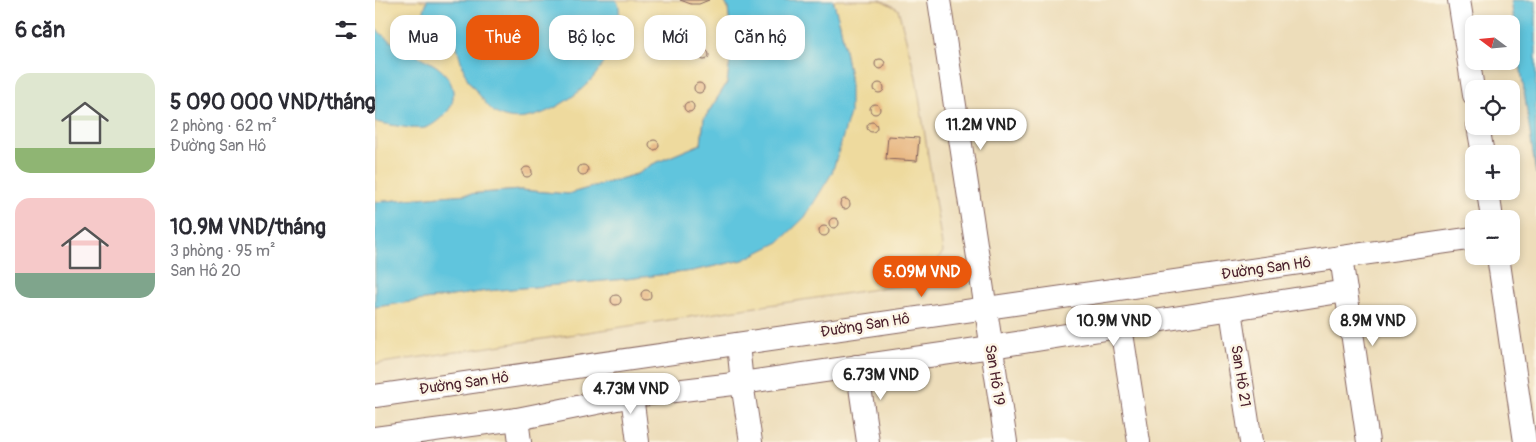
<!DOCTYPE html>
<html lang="vi">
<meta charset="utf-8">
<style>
body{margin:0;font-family:Pangolin,sans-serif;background:#f7f7f7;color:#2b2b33;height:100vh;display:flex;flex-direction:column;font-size:19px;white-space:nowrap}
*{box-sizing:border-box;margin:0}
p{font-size:16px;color:#7c7c81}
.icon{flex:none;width:28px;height:28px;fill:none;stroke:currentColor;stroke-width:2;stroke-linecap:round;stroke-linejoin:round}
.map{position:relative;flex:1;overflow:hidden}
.drawer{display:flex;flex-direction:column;background:#fff;width:375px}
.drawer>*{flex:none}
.guide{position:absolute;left:15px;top:15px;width:475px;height:45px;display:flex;gap:10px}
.needle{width:32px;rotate:286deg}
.controls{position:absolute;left:1090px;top:15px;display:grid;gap:10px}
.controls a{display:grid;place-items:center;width:55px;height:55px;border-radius:10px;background:#fff;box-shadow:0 2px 8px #0003;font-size:25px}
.price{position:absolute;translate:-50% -42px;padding:0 11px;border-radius:18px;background:#fff;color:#222;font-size:16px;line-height:32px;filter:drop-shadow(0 1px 2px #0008)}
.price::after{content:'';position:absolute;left:50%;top:30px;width:15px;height:11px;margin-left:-8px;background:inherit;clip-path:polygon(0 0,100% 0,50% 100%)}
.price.active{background:#ea580c;color:#fff}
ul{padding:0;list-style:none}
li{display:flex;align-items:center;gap:15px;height:125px;padding:0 15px}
li span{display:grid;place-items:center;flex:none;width:140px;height:100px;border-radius:15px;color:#555}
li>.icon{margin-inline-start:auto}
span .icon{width:60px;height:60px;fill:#fffc;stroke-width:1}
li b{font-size:21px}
h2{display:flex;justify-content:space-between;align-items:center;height:60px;padding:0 15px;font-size:21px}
.chip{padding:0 18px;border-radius:15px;background:#fff;box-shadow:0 2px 8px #0003;font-size:18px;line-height:45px}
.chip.active{background:#ea580c;color:#fff}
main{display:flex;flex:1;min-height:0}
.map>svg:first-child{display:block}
</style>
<main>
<section class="drawer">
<h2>6 căn<svg class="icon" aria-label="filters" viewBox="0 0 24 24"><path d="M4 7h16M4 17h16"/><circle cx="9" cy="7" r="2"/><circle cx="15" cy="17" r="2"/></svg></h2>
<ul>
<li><span style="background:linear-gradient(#dfe7d0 75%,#8fb573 0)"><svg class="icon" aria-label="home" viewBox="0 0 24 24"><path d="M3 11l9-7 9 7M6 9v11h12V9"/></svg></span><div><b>5 090 000 VND/tháng</b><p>2 phòng · 62 m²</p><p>Đường San Hô</p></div></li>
<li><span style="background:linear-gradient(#f6c9c9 75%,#7fa58c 0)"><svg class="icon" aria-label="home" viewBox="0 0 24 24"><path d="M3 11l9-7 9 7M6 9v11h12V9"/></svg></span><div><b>10.9M VND/tháng</b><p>3 phòng · 95 m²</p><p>San Hô 20</p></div></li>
</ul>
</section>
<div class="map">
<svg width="1161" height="442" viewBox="0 0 1161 442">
<rect width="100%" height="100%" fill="#fcf5e5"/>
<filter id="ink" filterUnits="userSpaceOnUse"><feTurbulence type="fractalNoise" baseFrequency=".02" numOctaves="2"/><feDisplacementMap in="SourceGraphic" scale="10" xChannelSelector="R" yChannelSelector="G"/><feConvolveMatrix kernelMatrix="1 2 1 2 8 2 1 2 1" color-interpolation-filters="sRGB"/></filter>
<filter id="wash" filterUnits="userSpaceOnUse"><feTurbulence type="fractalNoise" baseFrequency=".0096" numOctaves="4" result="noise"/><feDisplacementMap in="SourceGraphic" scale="20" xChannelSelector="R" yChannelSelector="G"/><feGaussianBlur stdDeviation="1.12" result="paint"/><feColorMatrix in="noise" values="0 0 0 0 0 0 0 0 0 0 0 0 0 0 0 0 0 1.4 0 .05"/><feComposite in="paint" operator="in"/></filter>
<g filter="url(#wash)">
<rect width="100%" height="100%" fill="#edddba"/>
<g fill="#eeda9e" stroke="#9c7c64" fill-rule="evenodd">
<path d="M0,0H349L353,8L357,46L352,83L329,119L326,144L278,164L262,174L193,194L145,190L66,196L0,202Z"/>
<path d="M458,0H506L523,9L541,77L568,252L548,282L0,364V307L112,291L251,279L317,271L368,260L475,77L465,24ZM544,139L542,161L512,159Z"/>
</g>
<g fill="#60c5dd" stroke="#557284">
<path d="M52,0H241C247,7 243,17 242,25C238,42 231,61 221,74C203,98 153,131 122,114C117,111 113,106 109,101C104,94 97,87 93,80C80,55 86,25 51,19L48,14Z"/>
<path d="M349,0H458L465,24L475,77V113L457,173L430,217L404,242L368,260L317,271L251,279L112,291L0,307V202L66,196L146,190L193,194L262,174L278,164L326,144L329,119L352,83L357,46L353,8Z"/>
<path d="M1136,0H1161V175Z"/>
<path d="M0,28C7,35 15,41 24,47C44,58 74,65 78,91C79,101 76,109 69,115C64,120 57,126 50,128C38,130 12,124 0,122Z"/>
</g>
<g id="blocks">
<g fill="#e8b883">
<path d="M305,0H334L324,4H316Z"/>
<circle cx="329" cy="55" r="5"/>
<circle cx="505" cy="64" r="5"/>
<circle cx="324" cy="88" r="5"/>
<circle cx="504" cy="88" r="5"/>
<circle cx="314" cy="107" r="5"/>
<circle cx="500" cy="109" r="5"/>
<circle cx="497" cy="127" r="5"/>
<path d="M513,136L544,138L542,161L511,159Z"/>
<circle cx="279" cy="145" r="5"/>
<circle cx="208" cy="170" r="5"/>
<circle cx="152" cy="172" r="5"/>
<circle cx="470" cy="204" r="5"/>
<circle cx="459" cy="223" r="5"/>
<circle cx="449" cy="231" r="5"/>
<circle cx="271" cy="295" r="5"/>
<circle cx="241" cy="300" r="5"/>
</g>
</g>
</g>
<g filter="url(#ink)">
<use href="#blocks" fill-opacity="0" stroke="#83625d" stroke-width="1"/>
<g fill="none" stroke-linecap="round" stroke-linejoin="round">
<g stroke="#83625d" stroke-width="24">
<g id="minor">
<path d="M564,0L631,442"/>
<path d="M1084,0L1099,95"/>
<path d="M1103,126L1108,154"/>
<path d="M1113,191L1117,219"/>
<path d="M1123,256L1150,442"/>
<path d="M966,257L993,442"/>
<path d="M856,310L876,442"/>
<path d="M746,327L764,442"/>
<path d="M363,344L367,383L376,442"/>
<path d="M482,366L493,442"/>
<path d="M0,396L1099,238"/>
<path d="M257,396L263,442"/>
<path d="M142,419L145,442"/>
<path d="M0,438L142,419L257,396L367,383L616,347L971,291"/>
</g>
</g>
<use href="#minor" stroke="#fff" stroke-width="22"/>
</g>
</g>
<g text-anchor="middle" stroke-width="5" stroke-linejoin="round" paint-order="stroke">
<g font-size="15" fill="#4a1f2b" stroke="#fcf5e5">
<text transform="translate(891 268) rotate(-8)" y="5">Đường San Hô</text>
<text transform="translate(490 325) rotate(-9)" y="5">Đường San Hô</text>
<text transform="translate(620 375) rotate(81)" y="5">San Hô 19</text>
<text transform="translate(866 376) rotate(81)" y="5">San Hô 21</text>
<text transform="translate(89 383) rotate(-8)" y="5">Đường San Hô</text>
</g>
</g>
</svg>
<div class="controls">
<a><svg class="needle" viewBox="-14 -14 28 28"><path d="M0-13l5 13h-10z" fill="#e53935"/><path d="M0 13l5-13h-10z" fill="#7c7c81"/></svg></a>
<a><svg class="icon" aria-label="locate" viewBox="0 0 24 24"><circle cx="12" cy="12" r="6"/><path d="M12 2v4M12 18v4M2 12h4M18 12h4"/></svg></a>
<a>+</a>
<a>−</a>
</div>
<b class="price" style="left:606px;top:151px">11.2M VND</b>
<b class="price active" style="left:547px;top:298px">5.09M VND</b>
<b class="price" style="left:739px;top:347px">10.9M VND</b>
<b class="price" style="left:998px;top:347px">8.9M VND</b>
<b class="price" style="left:506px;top:401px">6.73M VND</b>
<b class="price" style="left:256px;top:415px">4.73M VND</b>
<div class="guide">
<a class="chip">Mua</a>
<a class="chip active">Thuê</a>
<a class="chip">Bộ lọc</a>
<a class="chip">Mới</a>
<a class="chip">Căn hộ</a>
</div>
</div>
</main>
